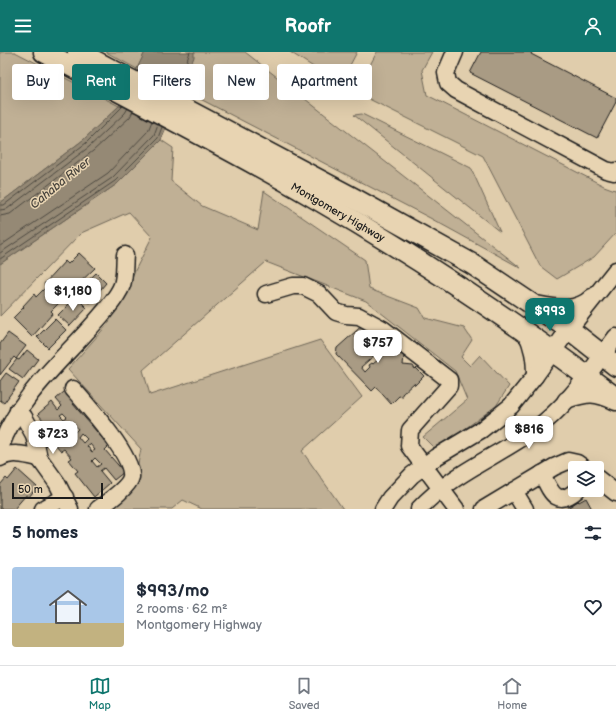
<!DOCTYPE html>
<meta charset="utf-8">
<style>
body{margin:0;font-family:"Balsamiq Sans",sans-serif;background:#f2f2f3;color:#1f2937;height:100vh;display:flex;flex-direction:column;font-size:15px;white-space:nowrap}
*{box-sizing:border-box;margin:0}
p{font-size:13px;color:#747a83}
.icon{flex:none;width:22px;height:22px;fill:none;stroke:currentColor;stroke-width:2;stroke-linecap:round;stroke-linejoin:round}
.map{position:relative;height:457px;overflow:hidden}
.side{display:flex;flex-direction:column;background:#fff;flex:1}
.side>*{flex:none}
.banner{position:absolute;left:12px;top:12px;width:400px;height:36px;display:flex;gap:8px}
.fabs{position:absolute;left:568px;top:409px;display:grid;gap:8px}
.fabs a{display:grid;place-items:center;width:36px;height:36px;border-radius:4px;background:#fff;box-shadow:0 4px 16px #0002;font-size:20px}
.scale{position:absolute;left:12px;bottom:10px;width:91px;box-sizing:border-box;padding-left:4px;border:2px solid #1c1c1c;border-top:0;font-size:11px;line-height:14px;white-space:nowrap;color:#1c1c1c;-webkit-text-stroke:3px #e8d4b2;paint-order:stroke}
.price{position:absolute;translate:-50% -34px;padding:0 9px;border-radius:8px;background:#fff;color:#222;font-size:13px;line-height:26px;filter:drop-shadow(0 1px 2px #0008)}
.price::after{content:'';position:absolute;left:50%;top:24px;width:12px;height:9px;margin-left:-6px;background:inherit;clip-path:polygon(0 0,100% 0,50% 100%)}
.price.current{background:#0f766e;color:#fff}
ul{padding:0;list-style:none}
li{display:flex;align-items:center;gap:12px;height:100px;padding:0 12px}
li+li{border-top:1px solid #e0e1e3}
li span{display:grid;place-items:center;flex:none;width:112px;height:80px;border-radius:4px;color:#555}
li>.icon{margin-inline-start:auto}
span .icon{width:48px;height:48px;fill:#fffc;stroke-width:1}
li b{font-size:17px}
h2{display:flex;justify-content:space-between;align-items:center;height:48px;padding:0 12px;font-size:17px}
.pill{padding:0 14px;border-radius:4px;background:#fff;box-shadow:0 4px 16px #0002;font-size:14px;line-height:36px}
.pill.current{background:#0f766e;color:#fff}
header{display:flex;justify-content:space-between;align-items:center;height:52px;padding:0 12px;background:#0f766e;color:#fff;font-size:18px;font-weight:700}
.menu{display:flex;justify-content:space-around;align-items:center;height:56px;border-top:1px solid #e0e1e3;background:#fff;font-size:11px;color:#747a83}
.menu a{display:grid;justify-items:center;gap:2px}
.menu .current{color:#0f766e}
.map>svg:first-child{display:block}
</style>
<header><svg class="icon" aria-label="menu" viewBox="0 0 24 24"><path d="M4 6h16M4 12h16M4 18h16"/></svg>Roofr<svg class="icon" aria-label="person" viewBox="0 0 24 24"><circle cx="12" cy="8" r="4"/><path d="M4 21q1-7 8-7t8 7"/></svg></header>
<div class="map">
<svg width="616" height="457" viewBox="0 0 616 457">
<rect width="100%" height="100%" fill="#e0cdac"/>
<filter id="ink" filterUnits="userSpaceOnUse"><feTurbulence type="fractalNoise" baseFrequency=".025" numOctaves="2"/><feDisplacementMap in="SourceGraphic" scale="8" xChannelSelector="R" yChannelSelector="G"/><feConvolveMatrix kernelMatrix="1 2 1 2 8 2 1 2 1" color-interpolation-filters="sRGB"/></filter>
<g filter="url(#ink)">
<g fill="#c0b095" stroke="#6e6658">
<path d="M0,0H15L119,54L83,88L0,151Z"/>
<path d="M106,0H145L137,17Z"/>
<path d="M194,0H245L521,216L430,166L181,37Z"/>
<path d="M290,0H357L340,32Z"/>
<path d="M377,0H432L422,18L427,43L604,134L615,138L616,137V181L594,205L557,227L540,214L483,104L369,47L363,26Z"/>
<path d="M362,62L471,116L500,180L354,63Z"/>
<path d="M161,88L173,96L171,129L202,154L258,178L264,139L365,208L369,237L419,256L425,266L464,276L472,288L461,305L470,314L480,303L509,334L496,354L436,398L423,385L467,348L455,319L366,249L266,210L143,318L150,343L320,288L362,345L302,399L343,457H202L183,448L172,457H93L134,431L141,397L68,317L108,272L152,185L129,160L81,181L0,264V212L117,132Z"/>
</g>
<path fill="#958975" stroke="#655d51" d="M145,0H194V5L161,88L117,132L0,212V151L83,88L119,54Z"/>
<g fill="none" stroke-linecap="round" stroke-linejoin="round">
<g stroke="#4c4840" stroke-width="1">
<path d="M176,40L190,0"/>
<path d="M0,153H4L86,91L123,54"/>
<path d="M0,158L7,157L89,95L125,61L128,56"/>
<path d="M0,164L10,162L93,99L130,65L133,59"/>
<path d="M0,194L108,121L148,79L152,69"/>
<path d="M0,201L112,126L154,83L158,72"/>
<path d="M0,207L115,129L158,86L162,75"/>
</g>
</g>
<g fill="#a99b84" stroke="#1c1c1c" fill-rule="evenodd">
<path d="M481,0H532L531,2L616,46V50L597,86L470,21Z"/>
<path d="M79,201L95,216L72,238L74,239L63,251L61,249L51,259L53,261L32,285L13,266L24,255L23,254L34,242L36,245L46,235L44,232L65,209L68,212Z"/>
<path d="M96,221L106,231L89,251L77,239Z"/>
<path d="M76,245L87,256L70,274L58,263Z"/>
<path d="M55,267L66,278L48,296L37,285Z"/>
<path d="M365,271L385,294L361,315L365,320L370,315L369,313L372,311L373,312L394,294L401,302L404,303L403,313L413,314L415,317L416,316L424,324L415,333L414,331L402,342V345L399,344L391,352L376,335L372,339L336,302L337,296Z"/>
<path d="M8,281L26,294L16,307L14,305L0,323V292Z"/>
<path d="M27,298L38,307L23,327L9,317L17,307L19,308Z"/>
<path d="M6,321L19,330L4,351L0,348V329Z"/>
<path d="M65,339L75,351L73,352L109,394L105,398L124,420L114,428L104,416L100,419L110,431L94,445L75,421L78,419L69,408L72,406L64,397L61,399L51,387L43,376L47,373L38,362L52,350L58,358L62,354L56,347ZM63,361L67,365L64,367L60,363ZM72,370L78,377L75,380L69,373ZM81,381L87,387L83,391L78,385ZM90,392L95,398L92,400L87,394ZM95,406L101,412L97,415L92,409Z"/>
<path d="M17,417L37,435L29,445L26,443L14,457H0V433L6,426L8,428Z"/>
<path d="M586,446L592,457H566L578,449L579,450Z"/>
</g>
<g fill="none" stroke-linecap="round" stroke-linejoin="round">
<g stroke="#1c1c1c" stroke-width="19">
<g id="minor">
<path d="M455,0L446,21L448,31L456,38L606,118L614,120L616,119"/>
<path d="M266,242L293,234H303L319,242L336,260L346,263L359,264L383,277L449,328V334L410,378L409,394L456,457"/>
<path d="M536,252C555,256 576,261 592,245"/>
<path d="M526,280C533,295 535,307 535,324"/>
<path d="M73,337C87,353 134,405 131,425C129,435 106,451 98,457"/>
<path d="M566,348C589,341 594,340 616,350"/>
<path d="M18,358L24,365L34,383L39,406L57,431L70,457"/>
<path d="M0,396C16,352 47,322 79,288C90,276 117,248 122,233C125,224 124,213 125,203"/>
<path d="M0,406C12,399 26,403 39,406"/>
<path d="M542,422C551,440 556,456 577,438"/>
<path d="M597,426L616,441"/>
<path d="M514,439L525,457"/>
<path d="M43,457L65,445"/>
<path d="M383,457L390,446L412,423L436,405L481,378L511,354L535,324L569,277L616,218"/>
<path d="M419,457C451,422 496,405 534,378C568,354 591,318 616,285"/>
<path d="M484,457L554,415L568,409L577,411L584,416"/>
</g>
</g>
<g stroke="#1c1c1c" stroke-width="23">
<g id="major">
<path d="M44,0C133,47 223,93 310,143C416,204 518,272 616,346"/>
<path d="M78,0L355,147L472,212L569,277L616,314"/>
</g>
</g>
<use href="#minor" stroke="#e8d4b2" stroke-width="16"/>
<use href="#major" stroke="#e8d4b2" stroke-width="20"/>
</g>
</g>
<g text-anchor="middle" stroke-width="3" stroke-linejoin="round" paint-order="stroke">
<g font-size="11" fill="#1c1c1c" stroke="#e8d4b2">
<text transform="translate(338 160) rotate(30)" y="4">Montgomery Highway</text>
</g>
<g font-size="12" font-style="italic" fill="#46423b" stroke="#e8d4b2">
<text transform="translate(60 131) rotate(-39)" y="4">Cahaba River</text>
</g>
</g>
</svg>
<div class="fabs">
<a><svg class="icon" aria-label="layers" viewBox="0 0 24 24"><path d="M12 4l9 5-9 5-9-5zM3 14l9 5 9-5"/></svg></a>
</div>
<div class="scale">50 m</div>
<b class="price" style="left:73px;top:260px">$1,180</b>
<b class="price current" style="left:550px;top:280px">$993</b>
<b class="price" style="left:378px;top:312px">$757</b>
<b class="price" style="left:529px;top:398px">$816</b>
<b class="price" style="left:53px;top:403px">$723</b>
<div class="banner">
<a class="pill">Buy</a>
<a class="pill current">Rent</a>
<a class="pill">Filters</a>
<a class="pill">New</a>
<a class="pill">Apartment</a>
</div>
</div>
<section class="side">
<h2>5 homes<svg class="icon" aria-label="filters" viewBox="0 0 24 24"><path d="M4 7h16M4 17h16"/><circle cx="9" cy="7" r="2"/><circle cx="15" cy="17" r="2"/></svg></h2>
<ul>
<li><span style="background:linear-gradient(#a9c7e8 70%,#c2b280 0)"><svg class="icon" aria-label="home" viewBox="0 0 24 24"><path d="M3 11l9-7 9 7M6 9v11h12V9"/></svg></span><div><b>$993/mo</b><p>2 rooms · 62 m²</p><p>Montgomery Highway</p></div><svg class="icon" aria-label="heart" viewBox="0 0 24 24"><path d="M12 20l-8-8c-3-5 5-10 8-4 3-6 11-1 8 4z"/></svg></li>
</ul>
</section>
<nav class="menu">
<a class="current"><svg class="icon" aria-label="map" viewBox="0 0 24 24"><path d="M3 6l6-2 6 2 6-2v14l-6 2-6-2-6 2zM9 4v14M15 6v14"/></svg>Map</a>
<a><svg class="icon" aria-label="saved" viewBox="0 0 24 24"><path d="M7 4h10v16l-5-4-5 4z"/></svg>Saved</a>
<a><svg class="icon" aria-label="home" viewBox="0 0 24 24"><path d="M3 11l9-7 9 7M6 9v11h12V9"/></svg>Home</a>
</nav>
